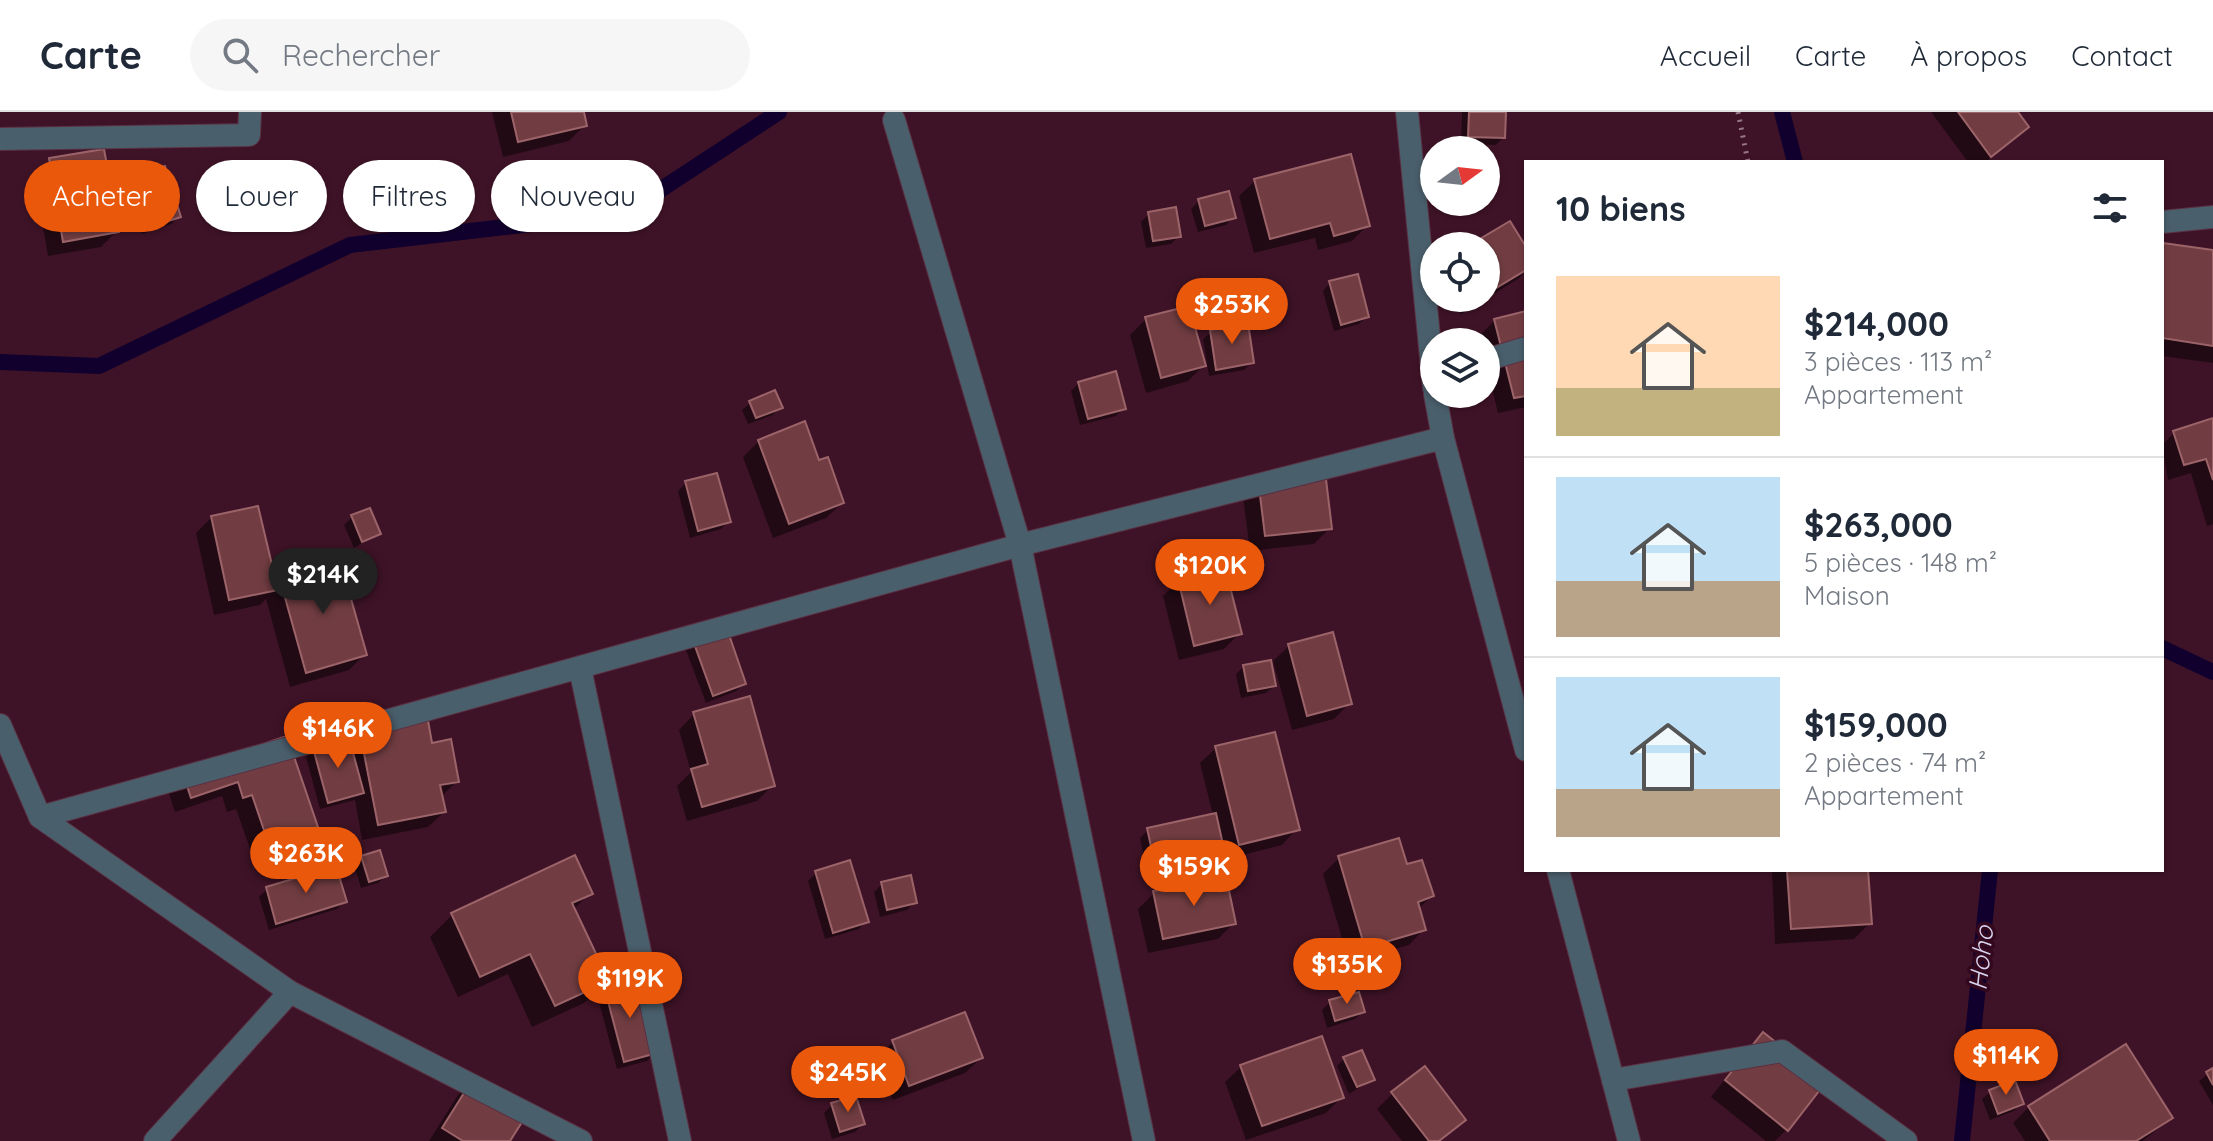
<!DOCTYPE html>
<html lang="fr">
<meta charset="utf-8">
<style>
body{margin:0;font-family:Quicksand,sans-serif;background:#f6f6f7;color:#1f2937;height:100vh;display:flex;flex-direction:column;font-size:30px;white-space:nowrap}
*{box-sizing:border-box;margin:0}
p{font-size:26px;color:#747a83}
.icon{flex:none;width:44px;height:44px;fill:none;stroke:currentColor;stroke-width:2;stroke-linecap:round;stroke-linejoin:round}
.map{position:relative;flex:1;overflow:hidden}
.side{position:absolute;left:1524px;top:48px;width:640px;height:712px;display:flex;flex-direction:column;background:#fff;border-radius:0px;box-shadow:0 2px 6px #0004}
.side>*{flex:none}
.top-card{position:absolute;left:24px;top:48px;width:760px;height:72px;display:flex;gap:16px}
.needle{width:52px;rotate:75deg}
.controls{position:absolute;left:1420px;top:24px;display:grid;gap:16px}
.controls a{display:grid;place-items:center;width:80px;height:80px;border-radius:50%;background:#fff;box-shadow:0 2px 6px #0004;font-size:40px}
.price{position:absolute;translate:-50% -68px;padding:0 18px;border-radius:28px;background:#ea580c;color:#fff;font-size:26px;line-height:52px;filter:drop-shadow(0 2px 4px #0008)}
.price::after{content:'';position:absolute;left:50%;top:48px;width:24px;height:18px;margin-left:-12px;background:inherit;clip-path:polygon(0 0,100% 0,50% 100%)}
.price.current{background:#222;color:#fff}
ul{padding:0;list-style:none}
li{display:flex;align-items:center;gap:24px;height:200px;padding:0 32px}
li+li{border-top:2px solid #e0e1e3}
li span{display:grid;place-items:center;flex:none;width:224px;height:160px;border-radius:0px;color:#555}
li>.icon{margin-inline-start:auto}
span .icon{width:96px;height:96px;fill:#fffc;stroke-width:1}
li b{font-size:34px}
h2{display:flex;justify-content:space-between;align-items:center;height:96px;padding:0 32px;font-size:34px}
.pill{padding:0 28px;border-radius:36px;background:#fff;box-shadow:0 2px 6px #0004;font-size:28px;line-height:72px}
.pill.current{background:#ea580c;color:#fff}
header{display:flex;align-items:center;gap:48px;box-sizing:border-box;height:112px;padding:0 40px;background:#fff;border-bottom:2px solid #e0e1e3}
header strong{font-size:38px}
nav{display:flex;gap:44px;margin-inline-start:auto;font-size:28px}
.search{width:560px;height:72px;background:#f6f6f7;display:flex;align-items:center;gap:20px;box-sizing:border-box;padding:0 28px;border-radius:44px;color:#747a83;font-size:30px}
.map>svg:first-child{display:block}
</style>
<header>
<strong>Carte</strong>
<div class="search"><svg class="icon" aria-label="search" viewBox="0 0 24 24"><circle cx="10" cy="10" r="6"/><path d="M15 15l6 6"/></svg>Rechercher</div>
<nav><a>Accueil</a><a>Carte</a><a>À propos</a><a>Contact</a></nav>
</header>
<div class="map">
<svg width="2213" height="1029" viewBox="0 0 2213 1029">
<rect width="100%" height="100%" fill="#3f1327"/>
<g fill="#0007">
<path d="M492,0H582L585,13L569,29L503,45Z"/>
<path d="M1462,0H1504L1503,26L1496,33L1461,32Z"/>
<path d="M1931,0H2016L2027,15L1986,50H1968Z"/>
<path d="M50,48L117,119L101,135L48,144L34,64Z"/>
<path d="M134,66L179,105L171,112L142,122L126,74Z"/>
<path d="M1255,69L1368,113L1352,129L1318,138L1315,126L1254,141L1239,84Z"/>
<path d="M1199,89L1233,105L1226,113L1198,120L1191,97Z"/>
<path d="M1149,102L1179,124L1171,132L1146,136L1141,110Z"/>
<path d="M1509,111L1526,139V159L1518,167L1461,202L1451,186H1486V134H1472Z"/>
<path d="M2164,133L2213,140V251L2162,244Z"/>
<path d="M1330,171L1367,205L1359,212L1334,219L1323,179Z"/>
<path d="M1526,201V295L1498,301L1486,252V230H1481L1479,224L1495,208Z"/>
<path d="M1146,207L1203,254L1188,269L1146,281L1130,223Z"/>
<path d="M1211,220L1252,250L1244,258L1209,264L1203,227Z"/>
<path d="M1079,271L1123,296L1116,304L1080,313L1071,279Z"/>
<path d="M750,291L780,295L773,303L748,312L742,298Z"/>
<path d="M2213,308V412L2207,414L2191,361L2168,368L2162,333L2174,321Z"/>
<path d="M759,329L818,351L842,391L826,406L773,426L743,345Z"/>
<path d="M1259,369L1330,416L1314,432L1250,439L1243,385Z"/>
<path d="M686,371L728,410L721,417L690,426L678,379Z"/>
<path d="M212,405L274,472L280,466L364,543L349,558L290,575L266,487L260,493L214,503L196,421Z"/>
<path d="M352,405L378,421L354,436L344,413Z"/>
<path d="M1179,468L1240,521L1224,537L1179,548L1163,484Z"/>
<path d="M692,525L744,571L736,579L706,591L684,533Z"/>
<path d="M1289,534L1350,591L1334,607L1292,618L1273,549Z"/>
<path d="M1244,554L1274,574L1266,581L1241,586L1236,562Z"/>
<path d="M694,602L773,673L757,689L687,709L677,674L691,660L679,618Z"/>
<path d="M360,618L431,633L457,669L441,685L444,700L428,715L362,728L355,688L320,697L306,645L314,638Z"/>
<path d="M286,626L315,714L300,730L253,745L236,697L227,700L222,684L175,700L167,676Z"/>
<path d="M1216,636L1297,717L1282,733L1224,748L1221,737L1214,745L1147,760L1140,726L1148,718L1213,703L1200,651Z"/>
<path d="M313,723L337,742L329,750L311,755L305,731Z"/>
<path d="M362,746L386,764L378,771L361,776L354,753Z"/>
<path d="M574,746L590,781L573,798L606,869L597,878L635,868L655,941L647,949L617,957L596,879L584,891L532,915L508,862L458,885L430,825L452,803Z"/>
<path d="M1339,746L1406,754L1432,784L1418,797L1424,817L1409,833L1349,850L1323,762Z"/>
<path d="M1866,758L1870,811L1854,827L1775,832L1772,758Z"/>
<path d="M816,761L866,809L859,817L825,827L808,769Z"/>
<path d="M882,772L915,790L907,798L880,805L874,780Z"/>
<path d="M267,777L345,789L337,797L269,818L259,785Z"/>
<path d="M1154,781L1234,811L1218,827L1148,841L1138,797Z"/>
<path d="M1330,890L1363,900L1355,907L1327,916L1322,898Z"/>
<path d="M893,930L981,946L965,961L893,988L877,945Z"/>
<path d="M1747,939L1787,1017L1775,1029H1766L1711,985Z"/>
<path d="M1344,947L1373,967L1349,982L1337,954Z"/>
<path d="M1241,955L1342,985L1326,1001L1246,1028L1225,970Z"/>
<path d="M2213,958V993L2199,969Z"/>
<path d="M474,967L508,1029H429L458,983Z"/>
<path d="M1990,980L2021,992L2014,999L1990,1008L1982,987Z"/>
<path d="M1393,981L1464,1008L1440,1029H1402L1377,997Z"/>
<path d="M832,993L863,1012L855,1020L832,1027L824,1001Z"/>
<path d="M2029,995L2171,1006L2143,1029H2025L2013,1011Z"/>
</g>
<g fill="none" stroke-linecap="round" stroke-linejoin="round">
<g stroke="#11002e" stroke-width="16">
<path d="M1782,0L1795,50"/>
<path d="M0,250L99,254L350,133L625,101L779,0"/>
<path d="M2162,536L2213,560"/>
<path d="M1962,1029L1990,758"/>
</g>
</g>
<g fill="#713d42" stroke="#9c6469" stroke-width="2">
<path d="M511,0H584L587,14L518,30Z"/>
<path d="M1469,0H1506L1505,26L1468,25Z"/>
<path d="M1958,0H2018L2029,15L1991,45Z"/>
<path d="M104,37L119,120L63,130L49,46Z"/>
<path d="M1351,42L1370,114L1334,124L1330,111L1270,127L1254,67Z"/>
<path d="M165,54L181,105L149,115L133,64Z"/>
<path d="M1229,79L1236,106L1205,114L1198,87Z"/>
<path d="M1176,95L1181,125L1153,129L1148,100Z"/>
<path d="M1510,109L1526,135V158L1486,182V134H1468Z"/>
<path d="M2163,131L2213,138V234L2162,226Z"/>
<path d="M1358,162L1369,205L1341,213L1329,169Z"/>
<path d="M1189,194L1206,254L1161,266L1145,205Z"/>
<path d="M1526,199V284L1514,286L1494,207Z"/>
<path d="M1248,211L1254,251L1216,258L1210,218Z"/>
<path d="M1116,259L1126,297L1088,307L1078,270Z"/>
<path d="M775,278L783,296L756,306L749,289Z"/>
<path d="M2213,306V368L2206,347L2184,353L2173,319Z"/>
<path d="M805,309L819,348L828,345L844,391L789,412L758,328Z"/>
<path d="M1325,359L1332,417L1265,424L1258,367Z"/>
<path d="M717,361L731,410L698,419L685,369Z"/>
<path d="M258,394L278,478L229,488L211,404Z"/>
<path d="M370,396L381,422L362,430L351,403Z"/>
<path d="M340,448L367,543L306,561L279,464Z"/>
<path d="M1225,455L1242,522L1194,534L1178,467Z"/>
<path d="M725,511L746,572L713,584L691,523Z"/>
<path d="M1333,520L1352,592L1307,604L1288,532Z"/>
<path d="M1271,548L1276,574L1248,579L1243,553Z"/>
<path d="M750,584L775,674L702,695L691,657L708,652L693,600Z"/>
<path d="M427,603L432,631L451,627L459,670L440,673L446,700L378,713L359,616Z"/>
<path d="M1275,620L1300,718L1239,733L1215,634Z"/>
<path d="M287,624L318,715L268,730L252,683L243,686L238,670L191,686L182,659Z"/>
<path d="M349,626L364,681L328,691L313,636Z"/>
<path d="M1216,701L1224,737L1155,753L1147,716Z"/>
<path d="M332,716L339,743L319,748L312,721Z"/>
<path d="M1399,726L1407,752L1422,748L1434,784L1418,790L1426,818L1365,836L1338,744Z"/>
<path d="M380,738L388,764L369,770L361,744Z"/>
<path d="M575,743L593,782L572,791L609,869L555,894L530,842L480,865L451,801Z"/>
<path d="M850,748L869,810L833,821L815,759Z"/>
<path d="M336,754L347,790L276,812L266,775Z"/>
<path d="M1787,758H1868L1872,812L1791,817Z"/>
<path d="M911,763L917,791L887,798L881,770Z"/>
<path d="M1226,764L1236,812L1163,827L1153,779Z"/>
<path d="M636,865L657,941L624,950L604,874Z"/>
<path d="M1359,880L1365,900L1335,909L1329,888Z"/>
<path d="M965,900L983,946L909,974L892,928Z"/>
<path d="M1763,920L1826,970L1788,1019L1725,968Z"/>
<path d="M1322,924L1344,986L1262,1014L1240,953Z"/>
<path d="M2126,932L2173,1006L2136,1029H2050L2028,994Z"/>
<path d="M1362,938L1375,968L1357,975L1343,945Z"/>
<path d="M1425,954L1466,1008L1439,1029H1429L1391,980Z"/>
<path d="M2213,956V973L2206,960Z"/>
<path d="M474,965L529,999L510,1029H463L442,1016Z"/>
<path d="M2015,968L2024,992L1998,1002L1989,978Z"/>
<path d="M856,984L865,1012L840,1020L831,991Z"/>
</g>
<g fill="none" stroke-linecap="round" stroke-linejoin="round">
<g stroke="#5a3143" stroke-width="24">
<path id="service" d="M1613,968L1782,939L1906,1029"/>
</g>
<g stroke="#5a3143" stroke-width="24">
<g id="minor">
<path d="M1407,0L1434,276"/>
<path d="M894,8L1020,433L1144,1029"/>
<path d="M0,27L249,23L250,0"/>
<path d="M2162,110L2213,105"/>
<path d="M1486,248L1526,236"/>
<path d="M1435,282L1443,326L1526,638"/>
<path d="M580,556L680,1029"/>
<path d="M0,613L40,705L290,880L581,1029"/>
<path d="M40,705L1020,433L1443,326"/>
<path d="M1558,758L1629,1029"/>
<path d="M155,1029L290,880"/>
</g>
</g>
<path stroke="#977785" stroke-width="5" stroke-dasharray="2 6" stroke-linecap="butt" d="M1738,0L1748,50"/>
<use href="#service" stroke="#4a5f6c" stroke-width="22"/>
<use href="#minor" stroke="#4a5f6c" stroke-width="22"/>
</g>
<g text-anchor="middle" stroke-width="7" stroke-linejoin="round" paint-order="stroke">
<g font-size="26" font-style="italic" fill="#d8d3ee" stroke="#33081e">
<text transform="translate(1981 846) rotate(-84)" y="9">Hoho</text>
</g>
</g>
</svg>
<div class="controls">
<a><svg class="needle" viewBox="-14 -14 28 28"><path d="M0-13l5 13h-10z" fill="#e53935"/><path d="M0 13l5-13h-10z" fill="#747a83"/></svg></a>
<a><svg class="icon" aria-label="locate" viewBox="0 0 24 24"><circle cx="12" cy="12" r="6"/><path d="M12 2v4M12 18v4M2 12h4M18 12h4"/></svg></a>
<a><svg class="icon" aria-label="layers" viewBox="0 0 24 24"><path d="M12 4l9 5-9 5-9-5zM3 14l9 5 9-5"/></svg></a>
</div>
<b class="price" style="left:1232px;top:234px">$253K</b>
<b class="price" style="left:1210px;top:495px">$120K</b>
<b class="price current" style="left:323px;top:504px">$214K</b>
<b class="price" style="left:338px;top:658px">$146K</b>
<b class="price" style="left:306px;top:783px">$263K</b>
<b class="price" style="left:1194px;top:796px">$159K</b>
<b class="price" style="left:1347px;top:894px">$135K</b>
<b class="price" style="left:630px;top:908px">$119K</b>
<b class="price" style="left:2006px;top:985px">$114K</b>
<b class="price" style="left:848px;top:1002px">$245K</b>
<div class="top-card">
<a class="pill current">Acheter</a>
<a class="pill">Louer</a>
<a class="pill">Filtres</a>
<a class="pill">Nouveau</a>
</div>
<section class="side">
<h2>10 biens<svg class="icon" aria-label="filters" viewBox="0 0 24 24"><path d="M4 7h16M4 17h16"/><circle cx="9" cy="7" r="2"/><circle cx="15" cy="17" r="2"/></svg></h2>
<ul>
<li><span style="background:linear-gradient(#ffd9b3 70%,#c2b280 0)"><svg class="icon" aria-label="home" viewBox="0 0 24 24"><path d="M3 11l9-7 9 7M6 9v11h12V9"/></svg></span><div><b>$214,000</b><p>3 pièces · 113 m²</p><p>Appartement</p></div></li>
<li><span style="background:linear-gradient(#bfe0f5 65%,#b9a48a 0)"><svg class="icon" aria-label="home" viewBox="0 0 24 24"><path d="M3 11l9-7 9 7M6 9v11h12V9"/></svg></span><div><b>$263,000</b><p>5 pièces · 148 m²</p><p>Maison</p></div></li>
<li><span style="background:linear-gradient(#bfe0f5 70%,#b9a48a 0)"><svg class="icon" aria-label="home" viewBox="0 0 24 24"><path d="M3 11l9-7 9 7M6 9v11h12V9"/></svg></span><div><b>$159,000</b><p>2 pièces · 74 m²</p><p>Appartement</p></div></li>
</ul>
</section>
</div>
